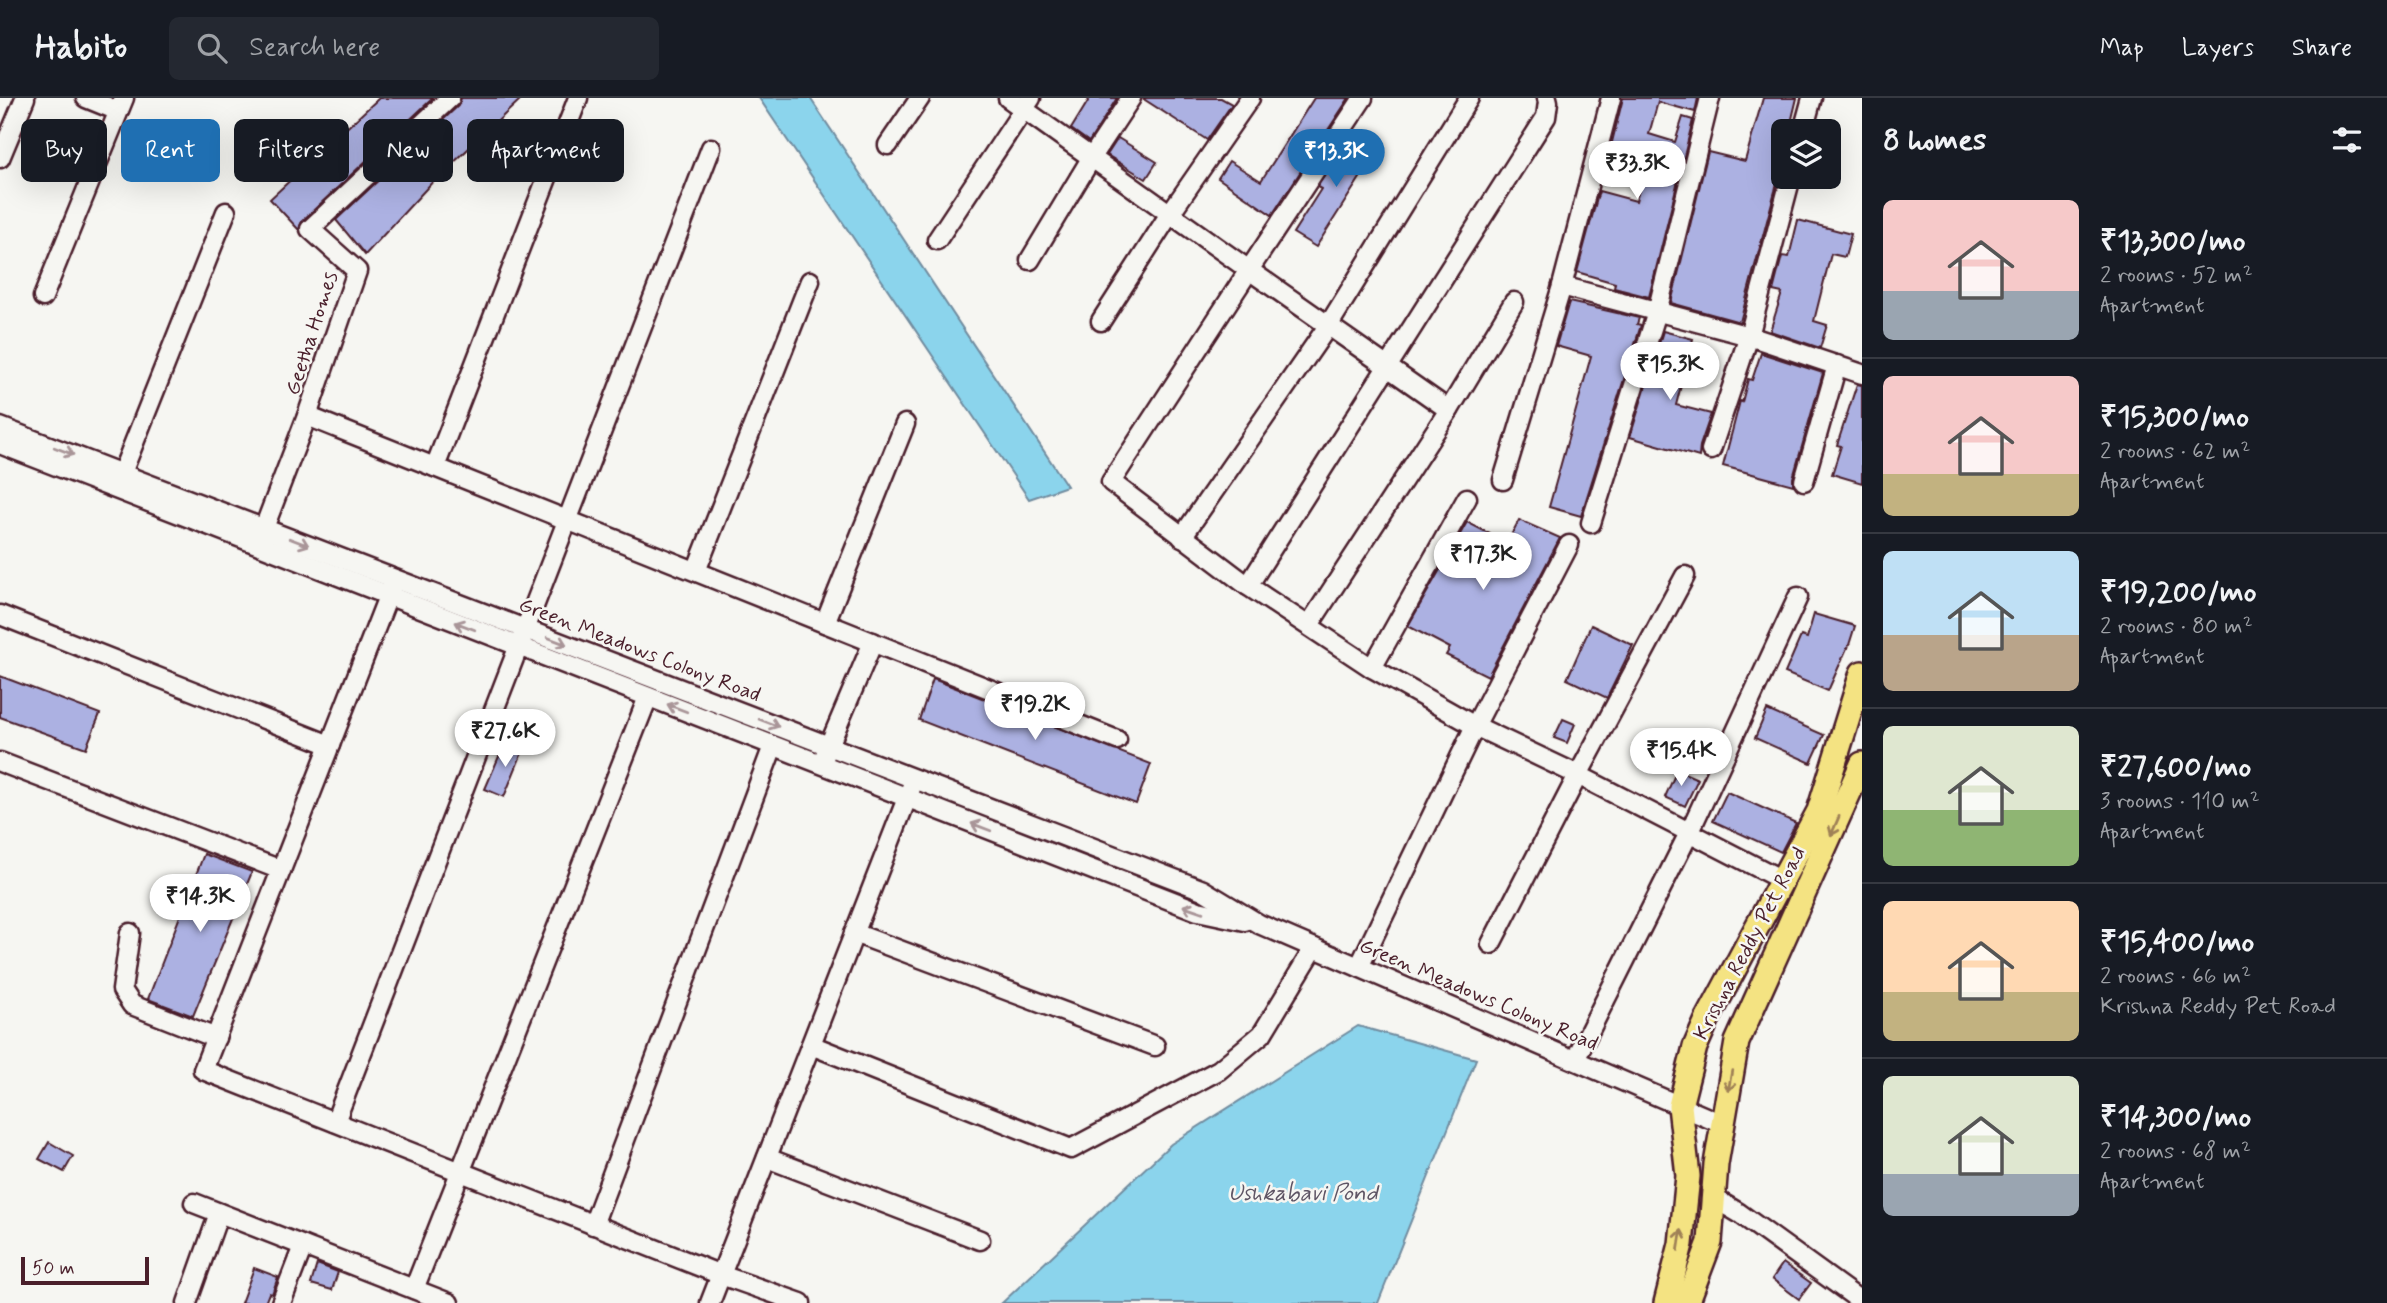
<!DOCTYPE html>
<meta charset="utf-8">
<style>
body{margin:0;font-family:Mynerve,sans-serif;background:#242831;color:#f1f3f6;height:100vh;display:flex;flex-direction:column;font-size:26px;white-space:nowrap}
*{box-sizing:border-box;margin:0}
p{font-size:23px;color:#9ea1a6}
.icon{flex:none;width:38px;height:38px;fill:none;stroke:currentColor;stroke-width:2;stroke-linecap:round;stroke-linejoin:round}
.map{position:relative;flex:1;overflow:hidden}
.sheet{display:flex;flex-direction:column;background:#171b24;width:525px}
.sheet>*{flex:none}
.banner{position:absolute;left:21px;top:21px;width:665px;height:63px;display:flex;gap:14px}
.fabs{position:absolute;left:1771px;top:21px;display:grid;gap:14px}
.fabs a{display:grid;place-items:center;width:70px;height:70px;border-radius:10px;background:#171b24;box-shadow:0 7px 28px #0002;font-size:35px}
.scale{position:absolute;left:21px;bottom:18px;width:128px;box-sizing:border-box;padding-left:7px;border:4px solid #4a1f2b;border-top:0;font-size:19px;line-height:24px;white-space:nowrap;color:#4a1f2b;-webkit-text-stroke:5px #f6f6f2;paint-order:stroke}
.price{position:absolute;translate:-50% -60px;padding:0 16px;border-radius:24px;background:#fff;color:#222;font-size:23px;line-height:46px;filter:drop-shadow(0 2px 4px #0008)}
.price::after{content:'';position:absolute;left:50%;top:42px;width:21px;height:16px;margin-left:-10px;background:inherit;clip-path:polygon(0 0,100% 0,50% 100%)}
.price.active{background:#1f6fb2;color:#fff}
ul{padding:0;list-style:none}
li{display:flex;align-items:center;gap:21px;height:175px;padding:0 21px}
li+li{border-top:2px solid #363941}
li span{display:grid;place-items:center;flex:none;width:196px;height:140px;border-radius:10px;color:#555}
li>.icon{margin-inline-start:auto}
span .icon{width:84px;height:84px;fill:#fffc;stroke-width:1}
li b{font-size:30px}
h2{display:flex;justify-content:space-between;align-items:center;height:84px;padding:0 21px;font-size:30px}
.tag{padding:0 24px;border-radius:10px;background:#171b24;box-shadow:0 7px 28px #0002;font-size:24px;line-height:63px}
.tag.active{background:#1f6fb2;color:#fff}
header{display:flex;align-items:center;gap:42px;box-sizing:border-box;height:98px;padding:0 35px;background:#171b24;border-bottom:2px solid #363941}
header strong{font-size:33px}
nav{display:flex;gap:38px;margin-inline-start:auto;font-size:24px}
.search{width:490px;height:63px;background:#242831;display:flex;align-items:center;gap:18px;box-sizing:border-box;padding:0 24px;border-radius:10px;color:#9ea1a6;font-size:26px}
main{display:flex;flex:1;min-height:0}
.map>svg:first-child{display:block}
</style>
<header>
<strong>Habito</strong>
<div class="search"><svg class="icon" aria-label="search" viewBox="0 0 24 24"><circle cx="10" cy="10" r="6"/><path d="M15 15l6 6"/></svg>Search here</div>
<nav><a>Map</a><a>Layers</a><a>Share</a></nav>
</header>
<main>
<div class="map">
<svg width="1862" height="1205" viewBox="0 0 1862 1205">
<rect width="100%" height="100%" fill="#f6f6f2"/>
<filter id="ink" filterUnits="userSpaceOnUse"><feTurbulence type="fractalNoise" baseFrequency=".0143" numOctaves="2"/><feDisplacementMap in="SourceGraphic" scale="14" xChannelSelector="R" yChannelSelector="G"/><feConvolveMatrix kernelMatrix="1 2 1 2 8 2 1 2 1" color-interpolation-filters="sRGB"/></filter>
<g filter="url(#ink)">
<g fill="#8bd4ec" stroke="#718c9f" stroke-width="2">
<path d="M759,0H810L1067,388L1029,401Z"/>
<path d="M1358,928L1476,961L1378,1205H1002L1171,1046Z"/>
</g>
<g fill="#acb1e2" stroke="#4a1f2b" stroke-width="2">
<path d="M379,0H433L302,123L299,132L270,101Z"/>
<path d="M461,0H522L450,68L449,66L365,157L336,122L458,8Z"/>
<path d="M1090,0H1117L1089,44L1071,31Z"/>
<path d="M1142,0H1221L1232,6L1207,42Z"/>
<path d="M1314,0H1349L1272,117L1218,80L1229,63L1261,83Z"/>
<path d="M1623,0H1698L1695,14L1658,4L1649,36L1675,44L1683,19L1693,22L1649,199L1614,190L1615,185L1577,174L1599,93L1636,103L1648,58L1611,48Z"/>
<path d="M1763,0H1797L1789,33H1783V58L1775,93L1740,224L1671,205L1708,54L1745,63Z"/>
<path d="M1354,35L1379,50L1316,149L1293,135L1321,91L1317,89Z"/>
<path d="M1118,40L1157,64L1146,81L1107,57Z"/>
<path d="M1798,122L1851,136L1845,159L1831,156L1823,187L1814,223L1827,227L1820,250L1770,233L1782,195L1773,193L1782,158L1789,159Z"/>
<path d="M1569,204L1639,220L1637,226L1641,227L1581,418L1549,409L1591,258L1556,248Z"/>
<path d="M1663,233L1693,241L1676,307L1711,316L1700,348L1699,359L1630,339Z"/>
<path d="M1761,255L1823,275L1793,380V387L1723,368L1740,303L1742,304L1748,281L1752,282Z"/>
<path d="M1857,286L1862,287V385L1832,376L1841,348L1837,347Z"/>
<path d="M1519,422L1560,440L1488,578L1446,557L1450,550L1408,528L1467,424L1507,445Z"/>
<path d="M1814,516L1855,528L1848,550H1847L1828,593L1785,575L1801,538L1807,540Z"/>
<path d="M1591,527L1633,547L1607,600L1567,581Z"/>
<path d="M0,578L100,616L86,650L0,619Z"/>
<path d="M933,581L1151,666L1136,706L919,622Z"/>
<path d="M1767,612L1824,637L1811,665L1755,640Z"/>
<path d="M1563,621L1575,626L1567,645L1554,640Z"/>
<path d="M506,642L524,650L504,699L485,691Z"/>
<path d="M1677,672L1698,681L1685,708L1665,699Z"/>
<path d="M1727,694L1796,725L1781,754L1713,723Z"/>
<path d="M204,756L252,774L193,918L148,901Z"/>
<path d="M49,1044L73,1058L64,1074L39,1061Z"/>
<path d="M1783,1165L1811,1185L1799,1201L1772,1181Z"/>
<path d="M317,1166L338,1174L332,1192L311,1186Z"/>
<path d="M254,1170L278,1179L272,1196L269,1195L265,1205H241Z"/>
</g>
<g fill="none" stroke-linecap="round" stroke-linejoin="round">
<g stroke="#4a1f2b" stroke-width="23">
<g id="minor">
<path d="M86,0L118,13"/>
<path d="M1008,0L1249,172L1111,384L1248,488L1372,570L1475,628L1578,677L1782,782"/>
<path d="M1363,0L1249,172L1449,312"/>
<path d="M1803,33L1812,0"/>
<path d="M888,47L920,0"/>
<path d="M0,60L25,0"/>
<path d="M937,142L1031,0"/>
<path d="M1030,162L1092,59L1131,0"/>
<path d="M1562,188L1749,238L1862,276"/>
<path d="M43,199L124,0"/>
<path d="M1101,223L1171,114L1250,0"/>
<path d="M307,318L1117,642"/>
<path d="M0,329L1203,792L1259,826L1722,1026"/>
<path d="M0,346L1198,813L1245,823"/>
<path d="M1711,352L1749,238L1791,79"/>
<path d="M435,369L578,0"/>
<path d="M1503,382L1562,188L1611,0"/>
<path d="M1804,383L1837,267"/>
<path d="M118,385L226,114"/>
<path d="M1591,425L1657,214L1710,0"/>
<path d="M264,430L307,318L357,173L310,131L450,0"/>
<path d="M1182,439L1328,228L1469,0"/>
<path d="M696,473L810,183"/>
<path d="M392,488L203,972L721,1177L801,1205"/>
<path d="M1248,488L1546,19L1548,4L1547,0"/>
<path d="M0,517L330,647"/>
<path d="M825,525L905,326"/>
<path d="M1309,527L1449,312L1514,204"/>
<path d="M1372,570L1467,400"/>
<path d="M825,657L873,544"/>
<path d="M0,664L281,772"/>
<path d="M130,835L122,892L132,907L216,940"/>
<path d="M854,835L1155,948"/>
<path d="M1491,846L1578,677L1685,478"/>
<path d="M1359,869L1475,628L1569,447"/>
<path d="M811,947L1071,1051L1219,972L1262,936L1314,850"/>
<path d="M1575,962L1689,735L1798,499"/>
<path d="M335,1024L711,50"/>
<path d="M767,1060L980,1142"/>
<path d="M1712,1099L1739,1115L1862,1204"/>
<path d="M194,1105L449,1205"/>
<path d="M593,1127L773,648"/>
<path d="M414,1191L648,599"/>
<path d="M187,1205L219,1115"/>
<path d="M281,1205L303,1148"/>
<path d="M710,1205L911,690"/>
</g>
</g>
<g stroke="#4a1f2b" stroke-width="28">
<g id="major">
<path d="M1666,1205L1681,1146L1688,1078L1680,1008L1695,949L1707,922L1819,713L1862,575"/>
<path d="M1687,1205L1710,1144L1716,1066L1737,944L1862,666"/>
</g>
</g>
<use href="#minor" stroke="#f6f6f2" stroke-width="18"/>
<use href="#major" stroke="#f4e382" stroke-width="23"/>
</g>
<defs><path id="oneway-shaft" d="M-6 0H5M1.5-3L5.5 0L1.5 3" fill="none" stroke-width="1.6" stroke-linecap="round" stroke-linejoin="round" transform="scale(1.75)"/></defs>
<g stroke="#a99598">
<use href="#oneway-shaft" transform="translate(64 353) rotate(21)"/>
<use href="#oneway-shaft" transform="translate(299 444) rotate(21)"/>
<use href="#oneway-shaft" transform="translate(465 528) rotate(-159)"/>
<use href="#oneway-shaft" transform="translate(557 543) rotate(21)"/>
<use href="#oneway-shaft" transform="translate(677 610) rotate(-159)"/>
<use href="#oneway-shaft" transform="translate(769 625) rotate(21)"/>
<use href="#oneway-shaft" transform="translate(981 729) rotate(-159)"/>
<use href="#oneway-shaft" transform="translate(1193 811) rotate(-161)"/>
</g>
<g stroke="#9f8156">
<use href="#oneway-shaft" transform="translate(1835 728) rotate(113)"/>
<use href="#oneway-shaft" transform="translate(1730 983) rotate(100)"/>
<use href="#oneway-shaft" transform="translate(1680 1142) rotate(-81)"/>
</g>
</g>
<g text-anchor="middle" stroke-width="5" stroke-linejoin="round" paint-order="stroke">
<g font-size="21" fill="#4a1f2b" stroke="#f6f6f2">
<text transform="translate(311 235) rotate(-72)" y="7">Geetha Homes</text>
<text transform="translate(640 551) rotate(21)" y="7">Green Meadows Colony Road</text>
<text transform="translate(1749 845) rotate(-62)" y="7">Krishna Reddy Pet Road</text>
<text transform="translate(1479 896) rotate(23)" y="7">Green Meadows Colony Road</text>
</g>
<g font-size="23" font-style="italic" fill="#5e5565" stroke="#f6f6f2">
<text x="1303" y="1102">Ushkabavi Pond</text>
</g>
</g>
</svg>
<div class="fabs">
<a><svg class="icon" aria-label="layers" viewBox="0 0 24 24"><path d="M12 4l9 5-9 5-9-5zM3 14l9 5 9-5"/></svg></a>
</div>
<div class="scale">50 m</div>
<b class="price active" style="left:1336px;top:91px">₹13.3K</b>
<b class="price" style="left:1637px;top:103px">₹33.3K</b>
<b class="price" style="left:1670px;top:304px">₹15.3K</b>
<b class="price" style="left:1483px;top:494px">₹17.3K</b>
<b class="price" style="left:1035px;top:644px">₹19.2K</b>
<b class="price" style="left:505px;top:671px">₹27.6K</b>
<b class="price" style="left:1681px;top:690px">₹15.4K</b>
<b class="price" style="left:200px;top:836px">₹14.3K</b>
<div class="banner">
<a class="tag">Buy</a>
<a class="tag active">Rent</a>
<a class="tag">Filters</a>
<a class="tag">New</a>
<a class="tag">Apartment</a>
</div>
</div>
<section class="sheet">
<h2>8 homes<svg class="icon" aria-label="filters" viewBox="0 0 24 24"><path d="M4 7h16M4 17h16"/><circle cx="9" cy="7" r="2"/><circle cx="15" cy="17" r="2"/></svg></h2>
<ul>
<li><span style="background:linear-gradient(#f6c9c9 65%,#9aa5b1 0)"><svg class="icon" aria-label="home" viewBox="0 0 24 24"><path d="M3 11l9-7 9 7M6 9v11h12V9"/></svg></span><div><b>₹13,300/mo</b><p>2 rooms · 52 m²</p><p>Apartment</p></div></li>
<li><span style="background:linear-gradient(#f6c9c9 70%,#c2b280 0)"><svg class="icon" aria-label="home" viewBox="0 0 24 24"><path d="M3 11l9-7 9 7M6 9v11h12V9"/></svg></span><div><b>₹15,300/mo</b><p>2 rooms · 62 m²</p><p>Apartment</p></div></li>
<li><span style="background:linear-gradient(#bfe0f5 60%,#b9a48a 0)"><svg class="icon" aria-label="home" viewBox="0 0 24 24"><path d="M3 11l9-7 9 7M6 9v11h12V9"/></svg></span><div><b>₹19,200/mo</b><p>2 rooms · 80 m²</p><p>Apartment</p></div></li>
<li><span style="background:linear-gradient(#dfe7d0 60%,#8fb573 0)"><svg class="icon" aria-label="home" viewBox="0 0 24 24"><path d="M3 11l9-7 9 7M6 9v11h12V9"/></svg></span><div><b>₹27,600/mo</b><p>3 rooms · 110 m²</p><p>Apartment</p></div></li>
<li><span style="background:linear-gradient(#ffd9b3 65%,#c2b280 0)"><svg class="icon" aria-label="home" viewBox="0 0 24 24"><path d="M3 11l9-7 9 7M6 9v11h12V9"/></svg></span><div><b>₹15,400/mo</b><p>2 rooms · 66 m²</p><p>Krishna Reddy Pet Road</p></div></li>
<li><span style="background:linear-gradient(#dfe7d0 70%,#9aa5b1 0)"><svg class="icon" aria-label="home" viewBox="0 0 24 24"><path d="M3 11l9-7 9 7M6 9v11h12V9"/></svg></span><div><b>₹14,300/mo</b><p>2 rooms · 68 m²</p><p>Apartment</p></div></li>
</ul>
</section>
</main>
